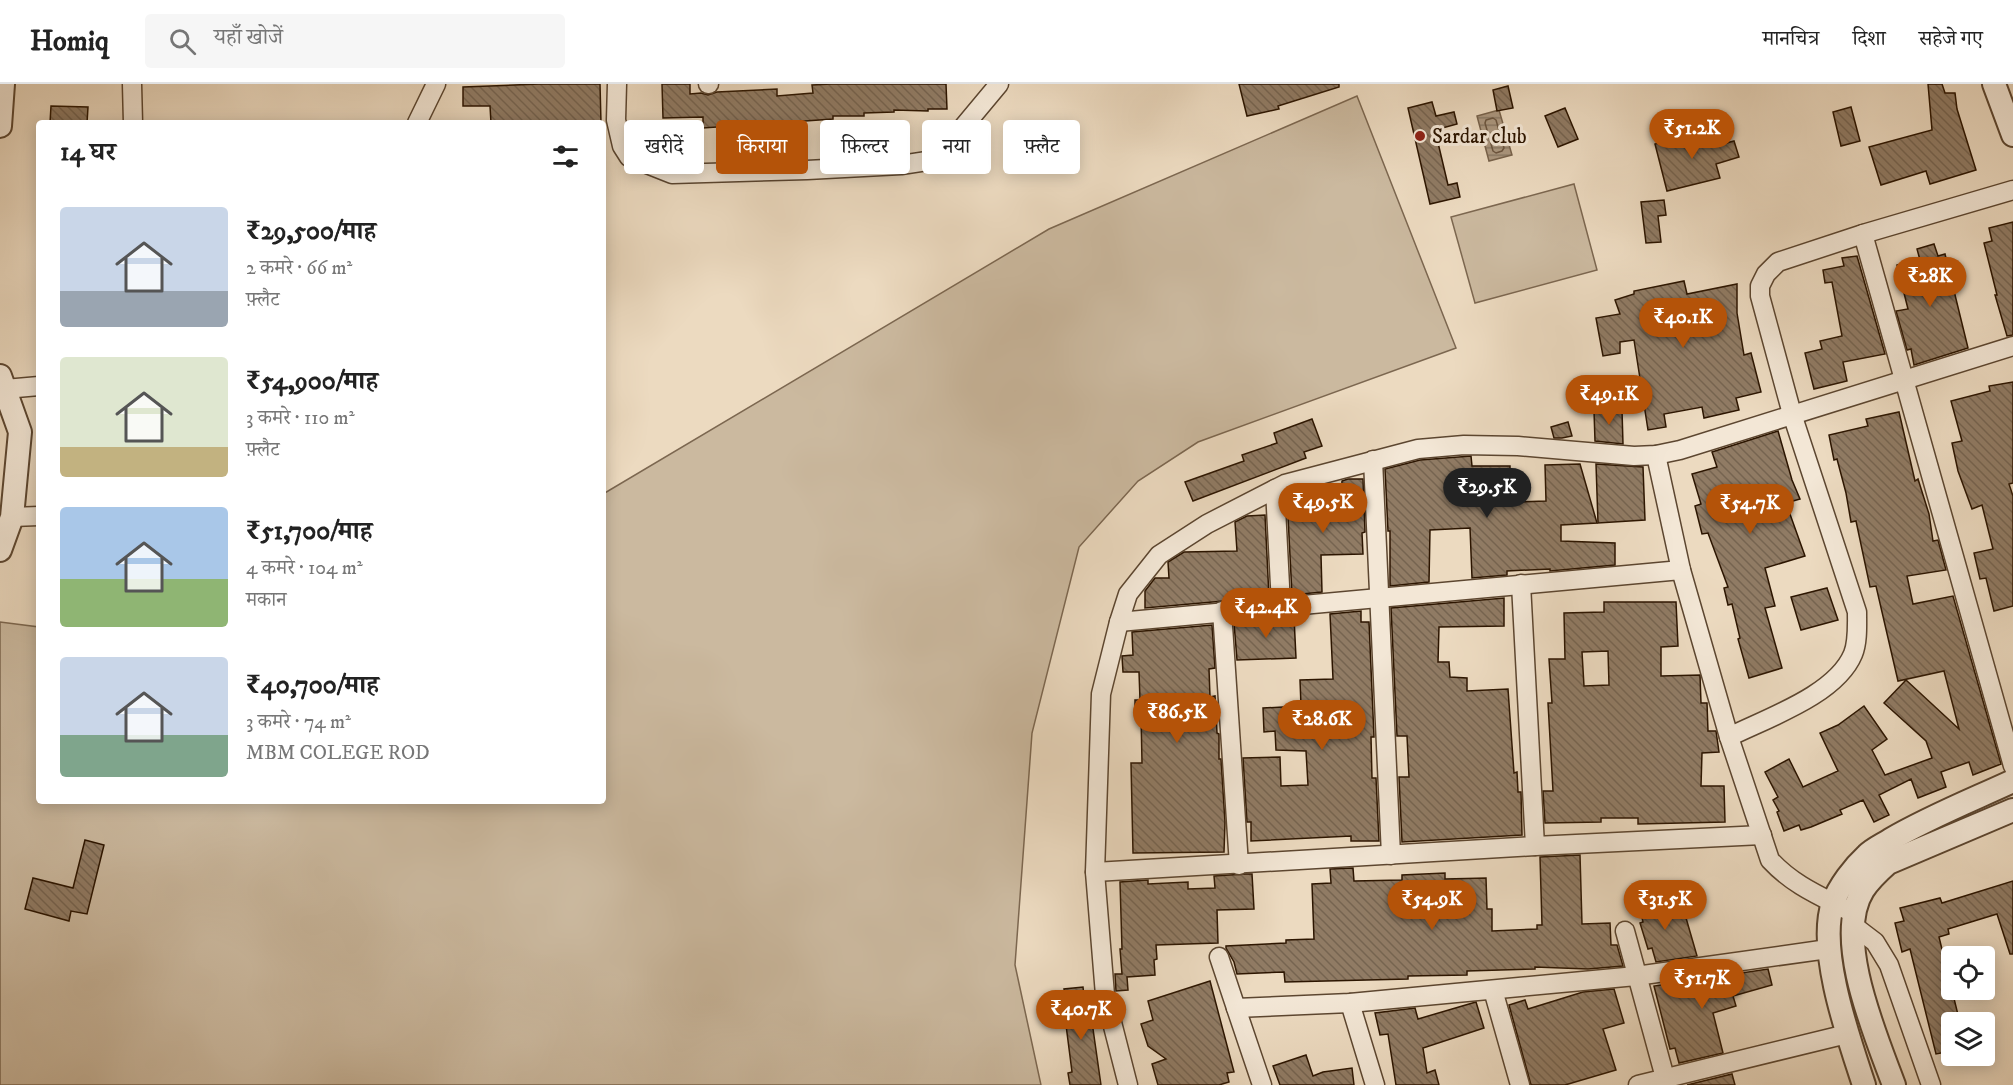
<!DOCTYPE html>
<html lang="hi">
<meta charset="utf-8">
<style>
body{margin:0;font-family:"IM FELL DW Pica","Noto Serif Devanagari",serif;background:#f6f6f6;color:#222;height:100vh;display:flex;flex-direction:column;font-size:22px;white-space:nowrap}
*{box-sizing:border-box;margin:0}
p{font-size:20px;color:#767676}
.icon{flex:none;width:33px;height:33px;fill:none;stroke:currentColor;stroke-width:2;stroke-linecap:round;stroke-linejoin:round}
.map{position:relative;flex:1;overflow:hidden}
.panel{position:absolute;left:36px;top:36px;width:570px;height:684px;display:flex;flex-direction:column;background:#fff;border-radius:6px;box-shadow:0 3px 15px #0003}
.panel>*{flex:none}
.hud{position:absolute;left:624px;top:36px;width:570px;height:54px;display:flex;gap:12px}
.controls{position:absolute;left:1941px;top:862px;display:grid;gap:12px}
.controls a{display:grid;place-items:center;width:54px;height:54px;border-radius:6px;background:#fff;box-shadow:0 3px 15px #0003;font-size:30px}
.price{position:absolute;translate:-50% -51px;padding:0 14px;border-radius:21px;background:#b45309;color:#fff;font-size:20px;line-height:39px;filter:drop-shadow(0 2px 3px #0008)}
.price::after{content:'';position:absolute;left:50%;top:36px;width:18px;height:14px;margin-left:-9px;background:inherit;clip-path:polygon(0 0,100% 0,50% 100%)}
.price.on{background:#222;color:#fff}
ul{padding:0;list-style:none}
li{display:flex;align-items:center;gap:18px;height:150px;padding:0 24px}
li span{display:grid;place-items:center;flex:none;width:168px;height:120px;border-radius:6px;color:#555}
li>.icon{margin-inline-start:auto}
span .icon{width:72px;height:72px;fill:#fffc;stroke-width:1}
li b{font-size:26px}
h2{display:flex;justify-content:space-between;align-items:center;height:72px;padding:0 24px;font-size:26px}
.chip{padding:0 21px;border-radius:6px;background:#fff;box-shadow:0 3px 15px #0003;font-size:21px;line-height:54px}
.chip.on{background:#b45309;color:#fff}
header{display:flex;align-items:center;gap:36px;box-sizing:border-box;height:84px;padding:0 30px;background:#fff;border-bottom:2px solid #e0e0e0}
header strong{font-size:28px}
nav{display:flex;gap:33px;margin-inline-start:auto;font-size:21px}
.search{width:420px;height:54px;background:#f6f6f6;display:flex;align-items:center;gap:15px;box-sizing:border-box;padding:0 21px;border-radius:6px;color:#767676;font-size:22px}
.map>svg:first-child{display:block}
</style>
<header>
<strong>Homiq</strong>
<div class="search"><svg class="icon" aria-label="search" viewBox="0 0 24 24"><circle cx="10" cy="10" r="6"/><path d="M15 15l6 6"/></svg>यहाँ खोजें</div>
<nav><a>मानचित्र</a><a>दिशा</a><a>सहेजे गए</a></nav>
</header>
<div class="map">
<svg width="2013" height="1001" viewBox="0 0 2013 1001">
<defs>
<pattern id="water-rules" width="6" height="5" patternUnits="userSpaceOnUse" patternTransform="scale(1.5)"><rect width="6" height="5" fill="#ab977f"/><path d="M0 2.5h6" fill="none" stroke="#8b7a66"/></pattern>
<pattern id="building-back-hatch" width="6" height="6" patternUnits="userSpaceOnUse" patternTransform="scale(1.5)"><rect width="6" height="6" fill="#907b64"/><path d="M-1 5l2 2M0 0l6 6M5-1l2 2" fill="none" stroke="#766450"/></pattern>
</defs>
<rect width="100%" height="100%" fill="#ecdac0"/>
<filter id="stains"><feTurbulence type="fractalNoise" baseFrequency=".00333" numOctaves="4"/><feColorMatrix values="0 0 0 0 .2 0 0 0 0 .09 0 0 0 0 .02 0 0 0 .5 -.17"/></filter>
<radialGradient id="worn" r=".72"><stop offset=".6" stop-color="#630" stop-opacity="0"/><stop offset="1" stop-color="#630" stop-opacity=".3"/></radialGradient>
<g fill="#cbb99f" stroke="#7c6750" stroke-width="1.5">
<path d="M1357,12L1456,264L1198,358L1138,397L1079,463L1032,649L1015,881L1041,1001H0V538L39,543V717H603V410L1049,145Z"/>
<path d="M1574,100L1597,186L1475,219L1451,133Z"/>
</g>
<path fill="url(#water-rules)" stroke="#78634c" stroke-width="1.5" d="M1499,26L1512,71L1489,77L1477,32Z"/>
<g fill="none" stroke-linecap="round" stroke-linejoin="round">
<path stroke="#6c5640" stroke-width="1.5" d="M1493,34L1496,36L1504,64L1502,67L1496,69L1493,67L1485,39L1486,36Z"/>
</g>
<g fill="url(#building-back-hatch)" stroke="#2c1500" stroke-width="1.5" fill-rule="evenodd">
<path d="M539,0H600L601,39H491L490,22H463V3Z"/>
<path d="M662,0H690V10L701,9L708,11L717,8L777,5V12L813,9L812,1L831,0H946L947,25H928V27L894,26V28L864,29V32H833V35L703,44V33L663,34Z"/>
<path d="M1239,0H1339V3L1278,22L1279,25L1247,32Z"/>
<path d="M1928,0H1942L1945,9H1955L1957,25L1976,86L1930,100L1926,87L1881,101L1869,63L1932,46Z"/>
<path d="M1508,2L1513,24L1497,27L1493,6Z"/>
<path d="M1432,18L1436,32L1454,28L1457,40L1435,46L1448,101L1457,99L1460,113L1430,120L1408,24Z"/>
<path d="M51,22L88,23L87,39H50Z"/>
<path d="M1851,23L1860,57L1841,62L1833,28Z"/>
<path d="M1565,24L1578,55L1558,63L1545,32Z"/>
<path d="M1708,47L1712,63L1734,57L1739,73L1716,80L1720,94L1667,107L1655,60Z"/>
<path d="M1664,116L1666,131L1658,132L1661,158L1646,159L1641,118Z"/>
<path d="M2013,138V251L2007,252L1995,211H1997L1984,159L1992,157L1989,144Z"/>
<path d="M1934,160L1938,172L1945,170L1968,264L1914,281L1911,265L1907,266L1896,227L1908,225L1897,181L1920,176L1917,165Z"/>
<path d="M1857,172L1885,270L1843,278L1847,297L1814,305L1805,269L1822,265L1820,257L1842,252L1832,198L1825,199L1823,186L1844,182L1842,174Z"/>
<path d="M1684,197L1687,210L1737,200V229L1744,271L1751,269L1761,308L1736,314L1739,326L1704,334L1702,323L1664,330L1666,343L1648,346L1634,256L1620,258V269L1603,272L1596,234L1620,230L1615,216L1634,210V207Z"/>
<path d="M2013,298V399L2009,400L2013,412V522L1994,527L1986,494L1980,495L1974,469L1993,465L1982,421L1972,425L1958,387L1952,359L1962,357L1951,317L1990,307L1989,302Z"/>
<path d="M1622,326L1623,360L1595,357L1594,327Z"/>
<path d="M1899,328L1915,397L1918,395L1929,430L1933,457L1938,456L1946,486L1907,492L1913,520L1953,512L2001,680L1973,691L1969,678L1941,688L1946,703L1918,714L1911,695L1879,711L1889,731L1874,738L1863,716L1840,726L1842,730L1811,743L1801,746L1799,741L1784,747L1777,728L1779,727L1773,716L1778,713L1765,688L1789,675L1803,703L1838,687L1820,649L1838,641L1864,622L1887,655L1872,666L1885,691L1932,674L1926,657L1884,619L1906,596L1959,645L1944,587L1898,597L1876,502L1870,503L1856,437L1851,438L1846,409L1837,375L1834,376L1829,351L1868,342L1866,335Z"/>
<path d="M1312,335L1322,362L1304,368L1306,374L1193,417L1185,398L1244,377L1242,371L1277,359L1274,349Z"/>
<path d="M1568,338L1572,352L1562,354H1554L1551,343Z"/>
<path d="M1778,347L1792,396L1800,415L1786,419L1805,472L1765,484L1775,522L1765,524L1782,584L1749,594L1738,555L1740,554L1732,520L1728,521L1724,504L1728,503L1708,449L1702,450L1695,422L1701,420L1692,390L1717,383L1712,368Z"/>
<path d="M1471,372L1472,382H1510V409L1513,408L1515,418L1546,417L1545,381L1580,380L1597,439L1561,441V457L1615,459V481L1550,487V485L1507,487V491L1472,494L1470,444L1430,446L1429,498L1390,502V447H1388L1385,385L1420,376Z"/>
<path d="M1596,380L1643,383L1645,436L1598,439Z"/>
<path d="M1348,395H1363L1365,448L1362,449L1363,470L1321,471L1322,508L1292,511L1287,413L1316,410L1317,421L1341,422L1342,397Z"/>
<path d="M1265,431L1269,513L1145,524V507L1155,494H1169L1168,478L1184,468L1237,467L1235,438L1247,432Z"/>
<path d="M1827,504L1838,536L1801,546L1791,513Z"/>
<path d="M1504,514V542L1439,543L1438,578H1449L1450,593L1467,594V607L1508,605L1514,689L1517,688L1518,708H1521L1522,751L1402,758L1399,693H1409L1407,652H1397L1391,524Z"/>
<path d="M1604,518H1676L1678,562L1661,563V592L1700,591L1701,619H1707L1708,647H1716L1719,668L1702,669L1701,702H1724L1725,738L1638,740V734H1601V738L1545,739L1543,707H1553L1548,619H1552L1549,575H1565L1564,529L1604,528ZM1608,567L1609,601L1584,602L1582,568Z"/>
<path d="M1361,527V538H1369L1374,653H1371L1372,694H1376L1379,757H1351V752L1251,757V738H1247L1243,674L1280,673L1281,702L1308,701L1306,667L1276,666L1275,647L1264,648L1263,624L1301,622L1300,596L1333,595L1330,530Z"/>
<path d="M1294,533L1296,574L1237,576L1234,539Z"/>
<path d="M1212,541L1215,584L1209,585L1210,613L1215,612L1217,649L1219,650V675H1221L1225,738L1224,768L1133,769L1131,679H1142L1141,630H1135V616H1140L1139,588H1123L1122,572L1133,571L1132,548Z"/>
<path d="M85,756L104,761L87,830L71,827L69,837L25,825L33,794L73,804Z"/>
<path d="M1580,771L1582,840L1610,839L1611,861H1617L1623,882L1588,885L1535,883V885L1467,887V891L1408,892V895L1285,898L1284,888L1237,890L1234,878L1226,864V862L1286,859V856L1314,855L1312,800L1331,799L1330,785L1353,784L1354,797L1402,796V791L1445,789V795L1486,794L1487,825H1492V847L1537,845V841H1542L1540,773Z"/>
<path d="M1245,790H1252L1254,825L1217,826L1218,859L1156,861L1157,875L1154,876L1155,891L1127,893L1128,906L1116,907L1115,890H1122L1120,865H1122L1120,798L1148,796V800L1188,798V805L1215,804L1214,792Z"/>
<path d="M2013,797V870H2010L1997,830L1948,845L1949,850L1939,853L1960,939H1952V967L1936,970L1910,865L1902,868L1895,839L1904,837L1900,824L1940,814L1942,819Z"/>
<path d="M1654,807L1660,834L1684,827L1697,872L1656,878L1652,864L1648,865L1640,839L1643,838L1637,811Z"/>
<path d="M1768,885L1772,901L1733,912L1736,922L1713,929L1723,969L1679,979L1675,964L1670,965L1654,902Z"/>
<path d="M1210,897L1234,988L1227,989L1229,998L1219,1001H1158L1152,980L1166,975L1148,962L1141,940L1153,936L1148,917Z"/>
<path d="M1083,903L1087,938H1092L1101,1001H1070L1068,989L1072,988L1066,941H1069L1064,905Z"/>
<path d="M1614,905L1624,939L1603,945L1616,986L1565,1001H1531L1509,921L1525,916L1528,925L1583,908Z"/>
<path d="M1476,918L1484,944L1423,964L1427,989L1435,986L1439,1001H1396L1388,950L1380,951L1375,929L1415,924L1418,935Z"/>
<path d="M1306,971L1313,992L1323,988L1352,984L1354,1001H1280L1273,982Z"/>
<path d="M1732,990L1735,1001H1687Z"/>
</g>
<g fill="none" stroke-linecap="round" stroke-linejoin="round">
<g stroke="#5c4630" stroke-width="21">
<g id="minor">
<path d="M132,0L133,39"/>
<path d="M617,0L616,36L622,62L629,73L672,90L807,86L901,81L927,77L944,66L999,0"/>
<path d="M708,0H709"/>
<path d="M417,39L436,0"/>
<path d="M1863,150L2013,682"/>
<path d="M5,305L39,302"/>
<path d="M1656,371L1681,486L1729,653L1770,776C1795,803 1823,813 1855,830"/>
<path d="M1373,376L1391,771"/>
<path d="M1275,405L1281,521"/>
<path d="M12,433L39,432"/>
<path d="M1521,500L1535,762"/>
<path d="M1222,527L1239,781"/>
<path d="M1119,538L1681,486"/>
<path d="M1729,653C1767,634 1836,611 1853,570C1858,558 1857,541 1857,528L1792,330L1760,212V202L1766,190L1778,178L1863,150L2013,106"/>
<path d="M1095,788L1535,762L1762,751"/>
<path d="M1854,842L1875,858L1889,881L1931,1001"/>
<path d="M1625,847L1667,1001"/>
<path d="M1219,873L1236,924"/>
<path d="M1493,906L1520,1001"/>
<path d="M1350,919L1375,1001"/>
<path d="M1128,1001L1105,911L1095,788L1101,610L1119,538L1128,510L1159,471L1207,440L1285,400L1418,365L1464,361L1518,362L1634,372L1656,371L1680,366L2013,262"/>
<path d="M1262,1001L1236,924L1350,919L1636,892L1828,865"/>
<path d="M1638,1001L1847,950"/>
</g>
</g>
<g stroke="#5c4630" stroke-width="26">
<g id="tertiary">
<path d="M1994,0L2013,51"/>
<path d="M0,42L3,0"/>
<path d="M0,292L20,348L12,433L0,466"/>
<path d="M1864,1001C1849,955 1817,866 1833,819C1839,802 1854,783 1867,771C1873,765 1882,761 1890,756C1929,733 1972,716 2013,697"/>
<path d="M1894,1001C1876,952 1833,854 1863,806C1870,795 1879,787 1888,779L2013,726"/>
</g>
</g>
<use href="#minor" stroke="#f3e7d6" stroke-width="18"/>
<use href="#tertiary" stroke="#f3e7d6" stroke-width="22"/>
</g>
<circle fill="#8f2418" stroke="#f3e7d6" stroke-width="2" cx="1420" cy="52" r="6"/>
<g text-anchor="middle" stroke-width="6" stroke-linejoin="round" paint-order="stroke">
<g font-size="21" fill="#2c1500" stroke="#f3e7d6" text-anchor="start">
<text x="1432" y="59">Sardar club</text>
</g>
</g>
<rect width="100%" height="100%" filter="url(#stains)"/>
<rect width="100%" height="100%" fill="url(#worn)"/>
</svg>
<div class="controls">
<a><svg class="icon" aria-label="locate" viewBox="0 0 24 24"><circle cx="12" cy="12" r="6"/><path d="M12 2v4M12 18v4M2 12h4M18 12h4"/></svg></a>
<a><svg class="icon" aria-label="layers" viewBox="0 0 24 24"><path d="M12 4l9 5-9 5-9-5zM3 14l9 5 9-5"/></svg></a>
</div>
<b class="price" style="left:1692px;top:76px">₹51.2K</b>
<b class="price" style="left:1930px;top:224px">₹28K</b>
<b class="price" style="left:1683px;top:265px">₹40.1K</b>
<b class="price" style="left:1609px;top:342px">₹49.1K</b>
<b class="price on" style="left:1487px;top:435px">₹29.5K</b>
<b class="price" style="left:1323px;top:450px">₹49.5K</b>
<b class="price" style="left:1750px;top:451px">₹54.7K</b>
<b class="price" style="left:1266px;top:555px">₹42.4K</b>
<b class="price" style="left:1177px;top:660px">₹86.5K</b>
<b class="price" style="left:1322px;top:667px">₹28.6K</b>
<b class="price" style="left:1432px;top:847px">₹54.9K</b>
<b class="price" style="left:1665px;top:847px">₹31.5K</b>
<b class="price" style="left:1702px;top:926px">₹51.7K</b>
<b class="price" style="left:1081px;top:957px">₹40.7K</b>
<div class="hud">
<a class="chip">खरीदें</a>
<a class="chip on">किराया</a>
<a class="chip">फ़िल्टर</a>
<a class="chip">नया</a>
<a class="chip">फ़्लैट</a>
</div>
<section class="panel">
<h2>14 घर<svg class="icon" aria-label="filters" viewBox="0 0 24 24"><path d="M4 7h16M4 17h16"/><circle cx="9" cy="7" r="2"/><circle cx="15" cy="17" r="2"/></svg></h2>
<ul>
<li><span style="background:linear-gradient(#c9d6e8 70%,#9aa5b1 0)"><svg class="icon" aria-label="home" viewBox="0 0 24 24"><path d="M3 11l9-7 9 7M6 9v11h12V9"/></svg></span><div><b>₹29,500/माह</b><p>2 कमरे · 66 m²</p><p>फ़्लैट</p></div></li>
<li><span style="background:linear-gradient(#dfe7d0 75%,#c2b280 0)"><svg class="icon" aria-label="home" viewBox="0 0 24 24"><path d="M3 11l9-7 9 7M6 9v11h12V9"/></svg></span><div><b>₹54,900/माह</b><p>3 कमरे · 110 m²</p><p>फ़्लैट</p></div></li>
<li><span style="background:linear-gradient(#a9c7e8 60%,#8fb573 0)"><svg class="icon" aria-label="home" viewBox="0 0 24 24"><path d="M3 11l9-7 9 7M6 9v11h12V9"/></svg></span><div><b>₹51,700/माह</b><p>4 कमरे · 104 m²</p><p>मकान</p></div></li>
<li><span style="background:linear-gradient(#c9d6e8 65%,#7fa58c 0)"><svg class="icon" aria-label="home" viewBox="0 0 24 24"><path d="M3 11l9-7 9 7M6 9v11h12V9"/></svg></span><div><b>₹40,700/माह</b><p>3 कमरे · 74 m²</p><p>MBM COLEGE ROD</p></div></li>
</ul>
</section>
</div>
